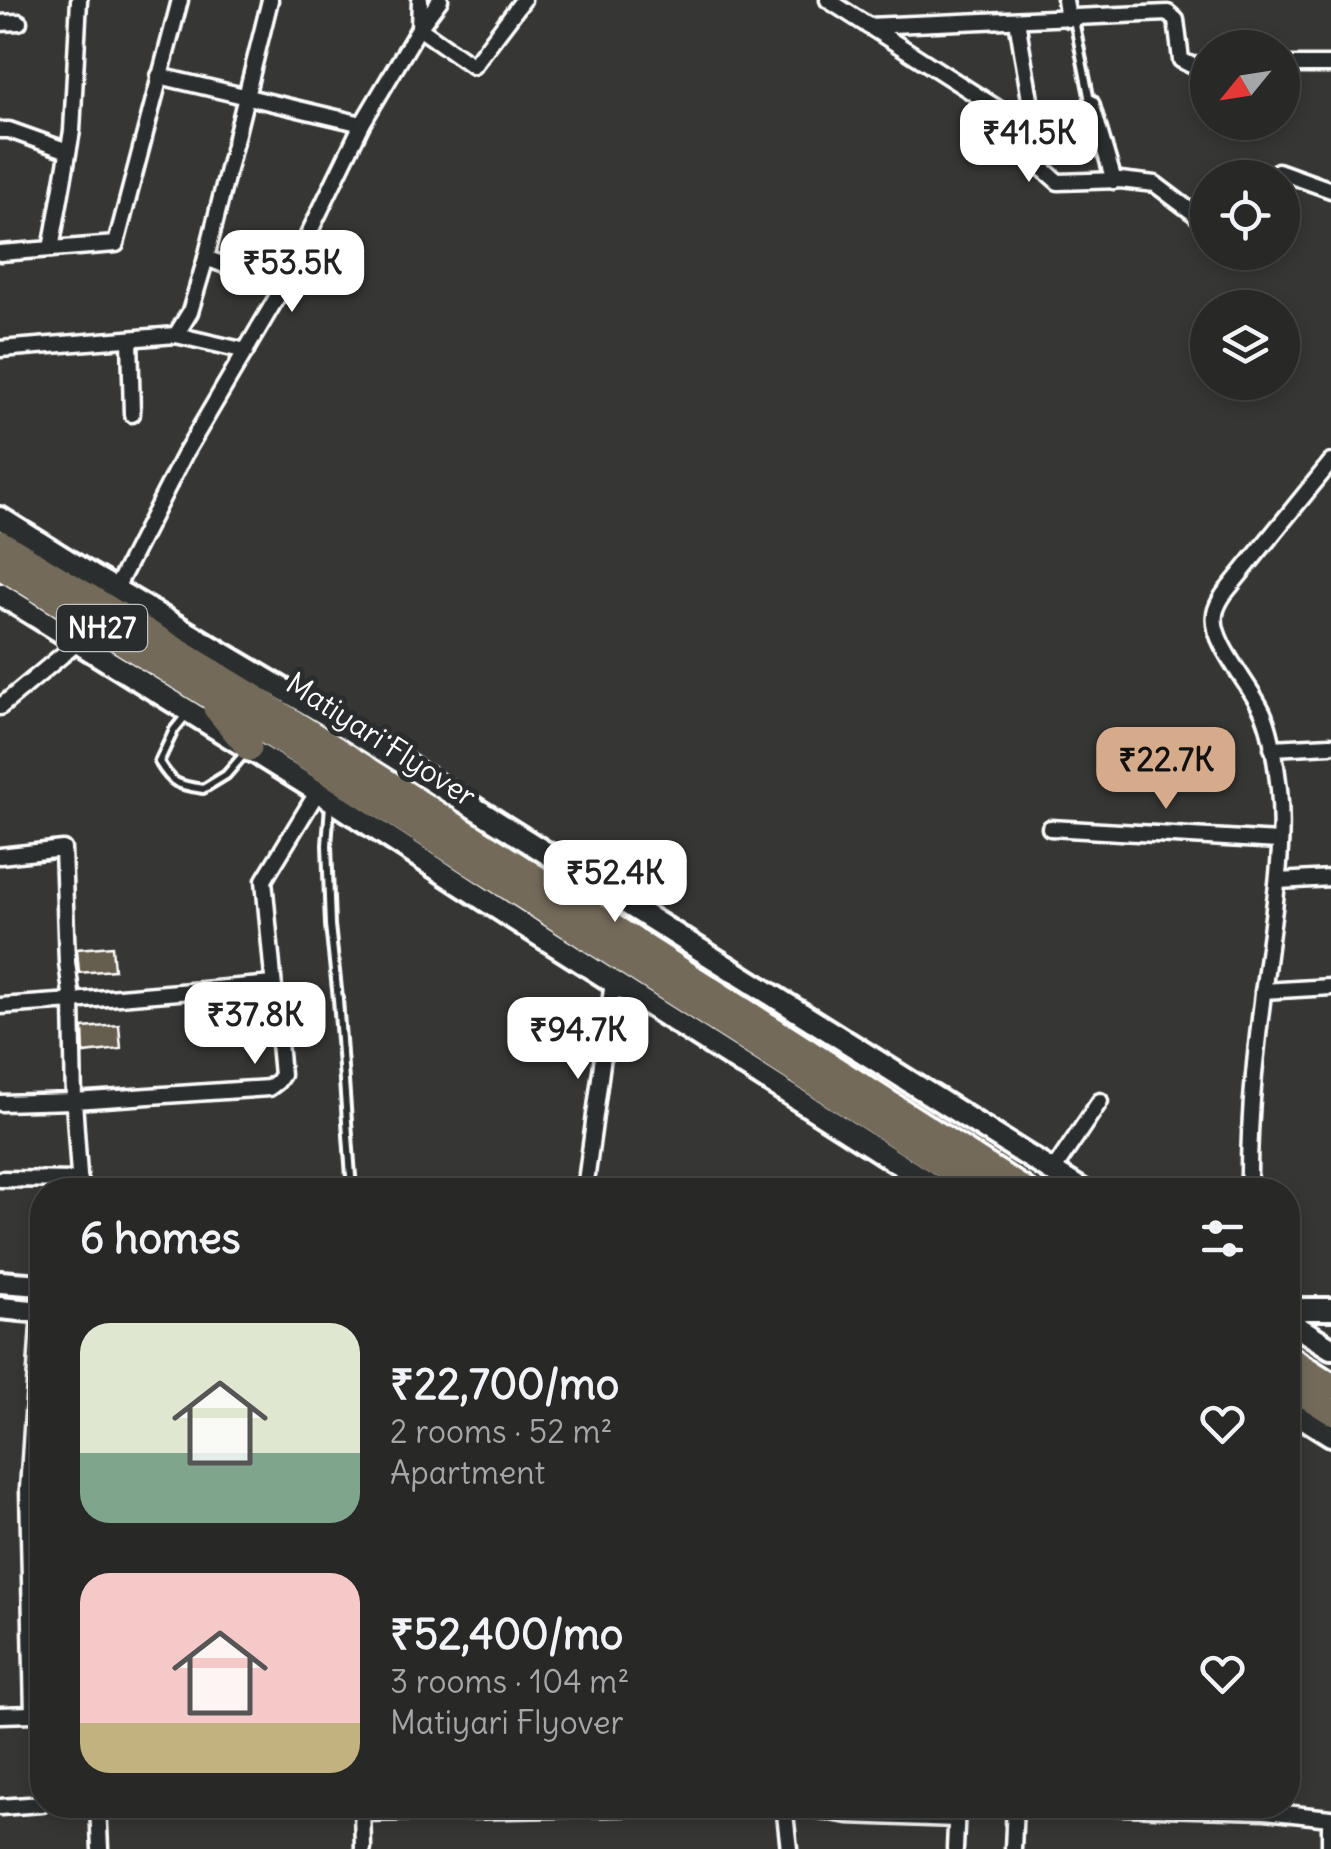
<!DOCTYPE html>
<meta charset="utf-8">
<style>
body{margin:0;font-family:Delius,sans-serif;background:#30312f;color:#f1f3f6;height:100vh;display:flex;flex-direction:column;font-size:38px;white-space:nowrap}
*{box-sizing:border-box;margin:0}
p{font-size:32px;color:#a5a6a7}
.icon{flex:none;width:55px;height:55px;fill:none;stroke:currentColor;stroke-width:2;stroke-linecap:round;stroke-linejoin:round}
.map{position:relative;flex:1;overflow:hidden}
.side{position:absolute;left:30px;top:1178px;width:1270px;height:640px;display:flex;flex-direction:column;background:#282927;border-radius:40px;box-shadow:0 5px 15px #0003,0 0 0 2px #444544}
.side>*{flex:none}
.needle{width:65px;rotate:240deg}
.fabs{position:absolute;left:1190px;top:30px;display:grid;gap:20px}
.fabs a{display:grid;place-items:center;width:110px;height:110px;border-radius:50%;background:#282927;box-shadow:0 5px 15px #0003,0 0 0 2px #444544;font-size:50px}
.price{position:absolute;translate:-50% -85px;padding:0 22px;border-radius:20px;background:#fff;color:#222;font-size:32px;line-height:65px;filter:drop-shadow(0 2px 5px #0008)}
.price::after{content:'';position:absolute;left:50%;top:60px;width:30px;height:22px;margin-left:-15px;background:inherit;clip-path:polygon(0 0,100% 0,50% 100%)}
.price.selected{background:#d6ab8b;color:#111}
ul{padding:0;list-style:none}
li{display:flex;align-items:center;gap:30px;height:250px;padding:0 50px}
li span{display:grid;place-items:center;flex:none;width:280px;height:200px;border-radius:30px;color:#555}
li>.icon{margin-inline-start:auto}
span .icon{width:120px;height:120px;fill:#fffc;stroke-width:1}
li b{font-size:42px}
h2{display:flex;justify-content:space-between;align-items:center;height:120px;padding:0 50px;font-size:42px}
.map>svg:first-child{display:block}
</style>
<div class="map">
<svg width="1331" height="1849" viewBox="0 0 1331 1849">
<rect width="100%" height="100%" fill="#363734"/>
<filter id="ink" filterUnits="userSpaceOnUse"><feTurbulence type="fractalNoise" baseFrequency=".01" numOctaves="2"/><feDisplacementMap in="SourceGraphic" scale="20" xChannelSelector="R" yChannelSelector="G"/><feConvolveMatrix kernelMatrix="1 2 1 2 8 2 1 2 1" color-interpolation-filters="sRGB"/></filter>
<g filter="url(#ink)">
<g fill="#655d4e" stroke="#fff" stroke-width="2.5">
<path d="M112,946L114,970L79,973L77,949Z"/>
<path d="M119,1025L121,1049L84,1053L83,1028Z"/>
</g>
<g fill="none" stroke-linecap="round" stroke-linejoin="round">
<g stroke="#fff" stroke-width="14">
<g id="lane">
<path d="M1074,20L1090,101"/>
<path d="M187,714L174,730L159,762C173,785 178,785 203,789L226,775L245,753"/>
<path d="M330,805L327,845L330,925L338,999L352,1190"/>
</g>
</g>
<g stroke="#fff" stroke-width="21">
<g id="street">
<path d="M420,0L419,28L473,66L523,0"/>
<path d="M828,0L1036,133"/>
<path d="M1065,0L1068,19"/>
<path d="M1017,20L1041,167L1058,182L1120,180L1155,184L1208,224"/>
<path d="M0,23L19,22"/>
<path d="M868,26L1168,13L1176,20L1181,60L1191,65L1208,66"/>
<path d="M1282,65H1331"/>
<path d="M159,76L362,124"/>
<path d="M1091,103L1114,181"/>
<path d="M0,130H9L68,151"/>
<path d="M1266,178L1278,171L1331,190"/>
<path d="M51,249L72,131L79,0"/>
<path d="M0,253L116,244L180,0"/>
<path d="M206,258L283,287"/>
<path d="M176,335L190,312L206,258L270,0"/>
<path d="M130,339L132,414"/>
<path d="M0,349L176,335L246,351"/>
<path d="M113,594L184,455L283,287L362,124L419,28L440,0"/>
<path d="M0,707L78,642"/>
<path d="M1272,748L1331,745"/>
<path d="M1050,828L1279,841"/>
<path d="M0,856L63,849L67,962L72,1001L273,984"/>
<path d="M1278,881L1331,878"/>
<path d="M1263,991L1331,987"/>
<path d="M0,1006L72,1001L74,1101L0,1103"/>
<path d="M1053,1171L1100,1101"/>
<path d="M0,1179L80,1180"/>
<path d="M585,1189L613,982"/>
<path d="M80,1190L74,1101L269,1088L277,1082L282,1075L264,880L318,791"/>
<path d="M1249,1190C1248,1115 1257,1038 1267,963C1274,905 1285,847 1279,789C1276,765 1273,738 1264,715C1253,687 1210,643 1215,614C1216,607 1220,600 1224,594L1331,462"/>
<path d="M40,1311L28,1489L33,1714H42"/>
<path d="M0,1715L33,1714"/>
<path d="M98,1805L100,1849"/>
<path d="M362,1805L363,1849"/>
<path d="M784,1805L789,1849"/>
<path d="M787,1805L848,1815L956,1819"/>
<path d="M1051,1805L1265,1811L1330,1818V1849"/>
<path d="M0,1807L42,1804"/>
<path d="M362,1813L750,1805"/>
<path d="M955,1849L957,1805"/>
<path d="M1013,1849L1015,1805"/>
</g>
</g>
<g stroke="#fff" stroke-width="28">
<g id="secondary">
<path d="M0,518L91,575L330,717L1082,1190"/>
<path d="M0,594L330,799L514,919L940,1190"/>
<path d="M0,1282L42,1285"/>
<path d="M0,1308L42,1312"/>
<path d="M1288,1309H1331"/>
<path d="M1288,1321L1331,1348"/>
<path d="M1288,1408L1331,1435"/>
</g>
</g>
<g stroke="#fff" stroke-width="32">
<g id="highway">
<path d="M0,543L252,696L1023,1190"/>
<path d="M0,566L243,717L982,1190"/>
<path d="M216,708L249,748"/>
<path d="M1288,1358L1331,1386"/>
<path d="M1288,1384L1331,1411"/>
</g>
</g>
<use href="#lane" stroke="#2a2d2e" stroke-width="6"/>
<use href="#street" stroke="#2a2d2e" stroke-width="14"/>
<use href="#secondary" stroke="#2a2d2e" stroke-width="20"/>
<use href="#highway" stroke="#736b5a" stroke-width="25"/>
</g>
</g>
<g text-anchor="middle" stroke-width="10" stroke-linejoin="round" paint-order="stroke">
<rect fill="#2a2d2e" stroke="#bfc0c0" stroke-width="2.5" x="57" y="605" width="90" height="46" rx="8"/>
<g font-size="28" font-weight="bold" fill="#fff">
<text x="102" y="638">NH27</text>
</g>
<g font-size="30" fill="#fff" stroke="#2a2d2e">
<text transform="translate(381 740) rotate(33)" y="10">Matiyari Flyover</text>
</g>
</g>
</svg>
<div class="fabs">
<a><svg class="needle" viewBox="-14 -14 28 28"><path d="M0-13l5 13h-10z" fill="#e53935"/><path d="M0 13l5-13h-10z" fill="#a5a6a7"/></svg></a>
<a><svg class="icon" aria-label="locate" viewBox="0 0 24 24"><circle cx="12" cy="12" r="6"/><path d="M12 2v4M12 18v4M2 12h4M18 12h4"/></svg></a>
<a><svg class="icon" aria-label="layers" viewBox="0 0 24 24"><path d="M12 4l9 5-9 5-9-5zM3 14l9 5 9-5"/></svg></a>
</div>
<b class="price" style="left:1029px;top:185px">₹41.5K</b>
<b class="price" style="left:292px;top:315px">₹53.5K</b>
<b class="price selected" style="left:1166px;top:812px">₹22.7K</b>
<b class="price" style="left:615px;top:925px">₹52.4K</b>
<b class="price" style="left:255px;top:1067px">₹37.8K</b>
<b class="price" style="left:578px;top:1082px">₹94.7K</b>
<section class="side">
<h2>6 homes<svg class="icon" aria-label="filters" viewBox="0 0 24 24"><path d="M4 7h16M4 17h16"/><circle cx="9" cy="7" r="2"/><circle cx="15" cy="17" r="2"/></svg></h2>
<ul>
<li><span style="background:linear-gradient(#dfe7d0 65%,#7fa58c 0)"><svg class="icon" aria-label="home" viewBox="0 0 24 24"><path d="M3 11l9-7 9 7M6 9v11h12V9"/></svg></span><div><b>₹22,700/mo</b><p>2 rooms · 52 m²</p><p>Apartment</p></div><svg class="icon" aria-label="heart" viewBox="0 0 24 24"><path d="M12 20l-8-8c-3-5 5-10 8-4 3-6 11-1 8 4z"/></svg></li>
<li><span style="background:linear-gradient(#f6c9c9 75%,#c2b280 0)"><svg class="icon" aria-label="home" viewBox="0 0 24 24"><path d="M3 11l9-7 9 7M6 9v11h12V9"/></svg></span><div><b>₹52,400/mo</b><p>3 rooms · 104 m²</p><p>Matiyari Flyover</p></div><svg class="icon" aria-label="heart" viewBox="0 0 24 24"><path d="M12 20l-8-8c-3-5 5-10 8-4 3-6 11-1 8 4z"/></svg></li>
</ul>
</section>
</div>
